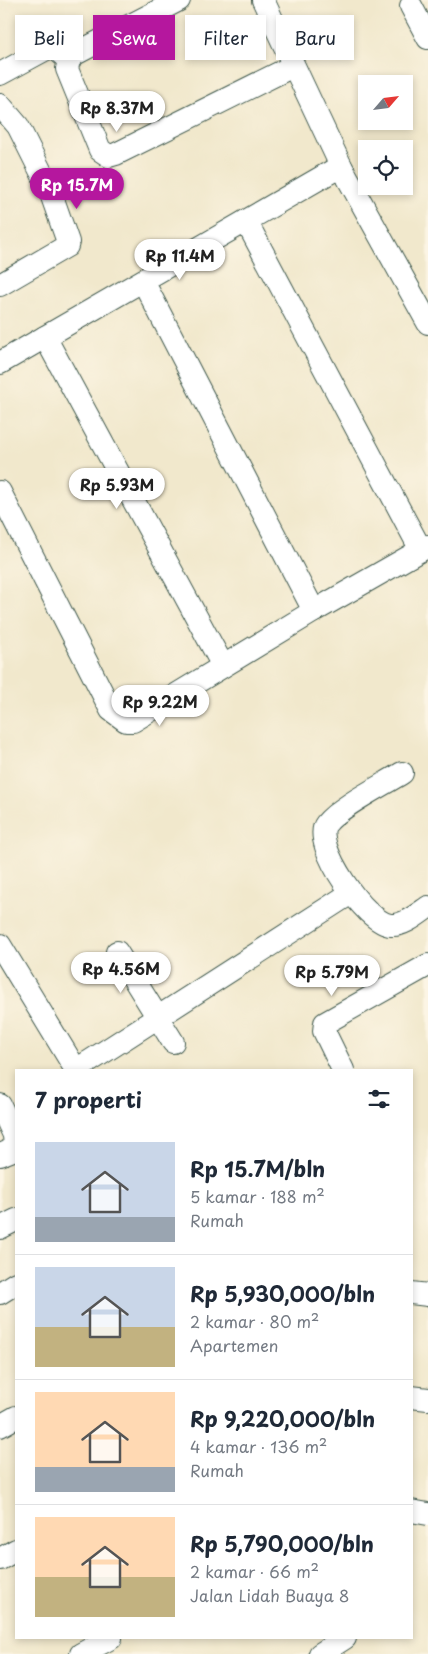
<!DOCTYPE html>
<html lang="id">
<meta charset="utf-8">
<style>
body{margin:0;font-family:"Playpen Sans",sans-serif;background:#f2f2f3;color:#1f2937;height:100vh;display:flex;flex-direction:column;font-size:19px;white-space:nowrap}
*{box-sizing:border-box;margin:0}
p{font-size:16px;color:#747a83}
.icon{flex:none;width:28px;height:28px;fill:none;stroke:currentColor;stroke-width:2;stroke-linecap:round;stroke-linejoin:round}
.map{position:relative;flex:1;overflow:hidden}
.side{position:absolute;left:15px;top:1069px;width:398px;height:570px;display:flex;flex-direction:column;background:#fff;border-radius:0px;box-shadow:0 2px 8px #0003}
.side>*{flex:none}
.banner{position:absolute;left:15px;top:15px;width:399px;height:45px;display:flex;gap:10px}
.needle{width:32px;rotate:62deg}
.buttons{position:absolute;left:358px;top:75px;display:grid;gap:10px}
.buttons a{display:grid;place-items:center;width:55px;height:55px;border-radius:0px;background:#fff;box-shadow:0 2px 8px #0003;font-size:25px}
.price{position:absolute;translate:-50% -42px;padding:0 11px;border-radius:18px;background:#fff;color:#222;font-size:16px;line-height:32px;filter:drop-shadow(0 1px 2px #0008)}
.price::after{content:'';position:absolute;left:50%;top:30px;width:15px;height:11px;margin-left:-8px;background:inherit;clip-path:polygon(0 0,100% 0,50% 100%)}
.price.current{background:#b5179e;color:#fff}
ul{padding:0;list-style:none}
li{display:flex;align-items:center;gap:15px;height:125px;padding:0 20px}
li+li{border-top:1px solid #e0e1e3}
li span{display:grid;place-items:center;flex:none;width:140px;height:100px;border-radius:0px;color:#555}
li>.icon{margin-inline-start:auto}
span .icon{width:60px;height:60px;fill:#fffc;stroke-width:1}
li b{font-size:21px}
h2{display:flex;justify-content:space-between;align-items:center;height:60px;padding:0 20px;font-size:21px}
.chip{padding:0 18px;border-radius:0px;background:#fff;box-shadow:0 2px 8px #0003;font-size:18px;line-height:45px}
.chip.current{background:#b5179e;color:#fff}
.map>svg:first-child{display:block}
</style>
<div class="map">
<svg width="428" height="1654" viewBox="0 0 428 1654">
<rect width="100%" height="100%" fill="#fcf5e5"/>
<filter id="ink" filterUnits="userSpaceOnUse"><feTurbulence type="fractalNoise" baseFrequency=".02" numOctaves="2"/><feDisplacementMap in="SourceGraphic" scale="10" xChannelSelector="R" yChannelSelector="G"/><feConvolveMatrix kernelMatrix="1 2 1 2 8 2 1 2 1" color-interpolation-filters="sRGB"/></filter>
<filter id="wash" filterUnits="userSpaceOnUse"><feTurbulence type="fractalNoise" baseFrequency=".0096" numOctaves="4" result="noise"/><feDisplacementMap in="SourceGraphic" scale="20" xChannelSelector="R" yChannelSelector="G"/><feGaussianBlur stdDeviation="1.12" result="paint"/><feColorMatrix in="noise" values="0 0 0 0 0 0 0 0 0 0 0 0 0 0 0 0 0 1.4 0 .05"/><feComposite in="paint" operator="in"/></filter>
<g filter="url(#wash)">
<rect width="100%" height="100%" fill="#f1e8cc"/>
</g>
<g filter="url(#ink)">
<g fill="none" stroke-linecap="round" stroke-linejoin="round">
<g stroke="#3e574b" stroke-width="24">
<g id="minor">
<path d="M179,0L75,54L69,60L67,69L100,150L109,156L116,154L293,66"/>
<path d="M263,0L341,166L428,323"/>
<path d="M411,6L428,38"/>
<path d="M0,74L48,48L56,49L69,60"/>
<path d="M0,105L18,126L49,188L68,242L67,246L0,285"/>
<path d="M246,221L421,550"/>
<path d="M143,281L314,611"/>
<path d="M45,337L223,666"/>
<path d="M0,363L341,166"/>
<path d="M0,492L111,710L126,721H133L314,611L428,546"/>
<path d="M402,773C383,785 339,807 326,824C311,843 366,924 391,925C404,926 418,914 428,907"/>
<path d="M0,945L76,1070"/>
<path d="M117,952L173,1042"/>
<path d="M76,1070L351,893"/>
<path d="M343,1070L324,1031L325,1023L428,965"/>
<path d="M0,1105L14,1135L15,1149L0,1155"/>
<path d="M0,1228L16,1220"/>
<path d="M0,1293L16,1283"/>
<path d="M411,1293L428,1295"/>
<path d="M411,1397L428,1399"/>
<path d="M0,1426L16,1417"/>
<path d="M411,1511L428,1514"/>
<path d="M0,1559L16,1550"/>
<path d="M81,1654L111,1638"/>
<path d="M320,1654L345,1638"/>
</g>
</g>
<use href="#minor" stroke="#fff" stroke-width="22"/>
</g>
</g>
</svg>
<div class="buttons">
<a><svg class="needle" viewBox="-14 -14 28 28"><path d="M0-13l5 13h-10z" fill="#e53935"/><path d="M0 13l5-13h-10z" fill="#747a83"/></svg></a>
<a><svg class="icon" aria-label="locate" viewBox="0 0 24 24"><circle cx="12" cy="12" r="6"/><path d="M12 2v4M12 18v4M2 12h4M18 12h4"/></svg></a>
</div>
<b class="price" style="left:117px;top:133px">Rp 8.37M</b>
<b class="price current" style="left:77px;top:210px">Rp 15.7M</b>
<b class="price" style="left:180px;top:281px">Rp 11.4M</b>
<b class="price" style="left:117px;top:510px">Rp 5.93M</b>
<b class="price" style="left:160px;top:727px">Rp 9.22M</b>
<b class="price" style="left:121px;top:994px">Rp 4.56M</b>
<b class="price" style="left:332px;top:997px">Rp 5.79M</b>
<div class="banner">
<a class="chip">Beli</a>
<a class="chip current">Sewa</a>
<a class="chip">Filter</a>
<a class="chip">Baru</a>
</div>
<section class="side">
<h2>7 properti<svg class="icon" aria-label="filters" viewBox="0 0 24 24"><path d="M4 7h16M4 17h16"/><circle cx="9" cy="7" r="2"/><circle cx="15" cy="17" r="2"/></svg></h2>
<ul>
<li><span style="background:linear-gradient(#c9d6e8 75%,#9aa5b1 0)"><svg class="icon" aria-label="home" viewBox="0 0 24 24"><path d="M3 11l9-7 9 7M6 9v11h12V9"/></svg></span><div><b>Rp 15.7M/bln</b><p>5 kamar · 188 m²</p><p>Rumah</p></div></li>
<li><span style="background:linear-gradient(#c9d6e8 60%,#c2b280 0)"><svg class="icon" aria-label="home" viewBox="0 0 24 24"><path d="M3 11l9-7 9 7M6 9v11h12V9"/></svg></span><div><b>Rp 5,930,000/bln</b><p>2 kamar · 80 m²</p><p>Apartemen</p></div></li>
<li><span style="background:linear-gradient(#ffd9b3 75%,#9aa5b1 0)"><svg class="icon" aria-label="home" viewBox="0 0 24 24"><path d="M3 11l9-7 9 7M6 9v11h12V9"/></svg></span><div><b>Rp 9,220,000/bln</b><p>4 kamar · 136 m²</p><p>Rumah</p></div></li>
<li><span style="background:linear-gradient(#ffd9b3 60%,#c2b280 0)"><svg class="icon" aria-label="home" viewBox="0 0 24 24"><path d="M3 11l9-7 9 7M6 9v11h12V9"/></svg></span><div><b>Rp 5,790,000/bln</b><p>2 kamar · 66 m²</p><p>Jalan Lidah Buaya 8</p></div></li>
</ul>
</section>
</div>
